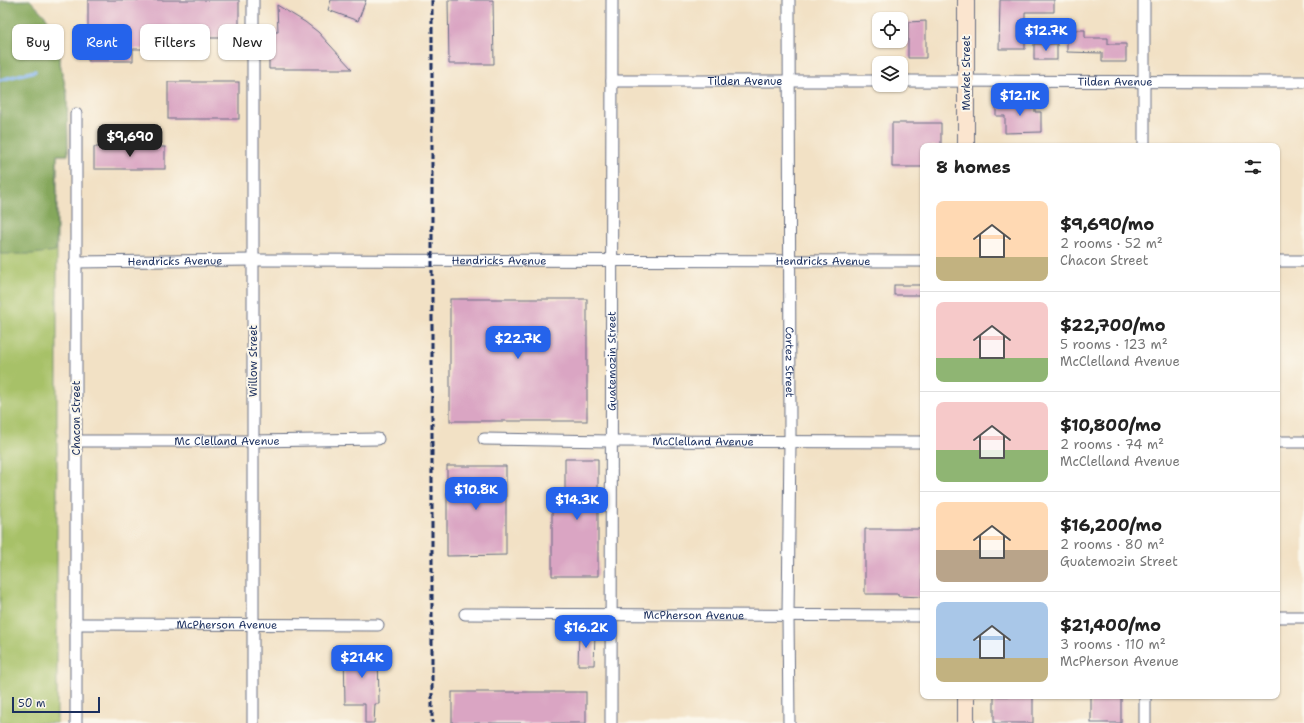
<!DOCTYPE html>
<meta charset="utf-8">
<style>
body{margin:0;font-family:"Shantell Sans",sans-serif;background:#f6f6f6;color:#222;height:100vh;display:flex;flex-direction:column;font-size:15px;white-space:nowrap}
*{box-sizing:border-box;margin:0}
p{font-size:13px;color:#767676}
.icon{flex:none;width:22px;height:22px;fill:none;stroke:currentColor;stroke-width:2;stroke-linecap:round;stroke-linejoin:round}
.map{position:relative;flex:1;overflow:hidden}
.drawer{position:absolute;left:920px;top:143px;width:360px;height:556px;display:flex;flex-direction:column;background:#fff;border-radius:8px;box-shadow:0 1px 3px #0004}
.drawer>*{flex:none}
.guide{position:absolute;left:12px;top:24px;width:380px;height:36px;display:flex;gap:8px}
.fabs{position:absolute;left:872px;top:12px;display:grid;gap:8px}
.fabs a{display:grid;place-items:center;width:36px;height:36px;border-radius:8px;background:#fff;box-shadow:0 1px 3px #0004;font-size:20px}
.scale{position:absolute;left:12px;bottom:10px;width:88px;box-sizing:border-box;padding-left:4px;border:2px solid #1b2f5e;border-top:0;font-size:11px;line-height:14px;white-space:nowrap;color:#1b2f5e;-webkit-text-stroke:3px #fbf7ec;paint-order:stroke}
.price{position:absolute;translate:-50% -34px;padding:0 9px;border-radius:8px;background:#2563eb;color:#fff;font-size:13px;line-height:26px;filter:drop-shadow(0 1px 2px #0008)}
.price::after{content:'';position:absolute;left:50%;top:24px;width:12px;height:9px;margin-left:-6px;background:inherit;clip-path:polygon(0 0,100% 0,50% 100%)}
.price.current{background:#222;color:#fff}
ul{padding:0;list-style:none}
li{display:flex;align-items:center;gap:12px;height:100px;padding:0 16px}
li+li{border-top:1px solid #e0e0e0}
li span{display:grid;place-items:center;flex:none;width:112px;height:80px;border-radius:8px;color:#555}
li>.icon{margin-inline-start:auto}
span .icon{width:48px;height:48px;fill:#fffc;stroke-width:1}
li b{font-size:17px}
h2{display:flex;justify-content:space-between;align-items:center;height:48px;padding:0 16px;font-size:17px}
.chip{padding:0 14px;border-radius:8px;background:#fff;box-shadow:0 1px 3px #0004;font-size:14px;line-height:36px}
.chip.current{background:#2563eb;color:#fff}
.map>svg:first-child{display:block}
</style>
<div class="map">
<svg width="1304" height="723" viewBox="0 0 1304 723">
<rect width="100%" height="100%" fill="#fbf7ec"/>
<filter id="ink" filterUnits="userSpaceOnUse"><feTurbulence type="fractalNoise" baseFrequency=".025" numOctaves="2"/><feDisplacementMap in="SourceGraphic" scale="8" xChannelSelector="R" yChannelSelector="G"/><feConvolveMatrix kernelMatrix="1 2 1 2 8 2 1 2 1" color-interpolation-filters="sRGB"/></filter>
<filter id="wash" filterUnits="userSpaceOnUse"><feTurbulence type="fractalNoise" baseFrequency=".012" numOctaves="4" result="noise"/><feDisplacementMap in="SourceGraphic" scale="16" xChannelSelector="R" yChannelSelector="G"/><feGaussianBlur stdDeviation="0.9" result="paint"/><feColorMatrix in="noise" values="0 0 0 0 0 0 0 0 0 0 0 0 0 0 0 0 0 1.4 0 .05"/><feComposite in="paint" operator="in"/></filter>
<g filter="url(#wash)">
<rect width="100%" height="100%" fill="#f2e1c5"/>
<path fill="#a7c168" stroke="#617863" d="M0,20L58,54L67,94L68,155H57V723H0Z"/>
<path fill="#85a75c" stroke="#506b5d" d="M30,0L47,18L58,54L67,94L68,155H57L56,251L33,254H0V1Z"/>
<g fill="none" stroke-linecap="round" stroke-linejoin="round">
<path stroke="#85b5f1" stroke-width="3.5" d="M0,80L35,71"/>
</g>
<g id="blocks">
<g fill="#daa5c3">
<path d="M88,0H239V38H171V49H133V61H88Z"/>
<path d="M331,0H366L358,21L328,10Z"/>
<path d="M448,0H493L494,64H449Z"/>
<path d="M1000,0H1054V12H1025V49H999Z"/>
<path d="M277,5L305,22L318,32L352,69H269V32H278Z"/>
<path d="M926,21V58H908V22Z"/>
<path d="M1067,30H1085V38H1108V44H1126V62H1102V53L1067,52Z"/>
<rect x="1034" y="44" width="23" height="16"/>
<rect x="168" y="82" width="71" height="37"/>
<path d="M996,103H1035V112H1041V132L1005,133V116H996Z"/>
<path d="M892,123H941V146H923V167H892Z"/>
<rect x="94" y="147" width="71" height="22"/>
<rect x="894" y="285" width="29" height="10"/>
<rect x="450" y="299" width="137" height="122"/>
<path d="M565,459H598V576H552V496H565Z"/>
<path d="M447,466H506V555L447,556Z"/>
<path d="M865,529H923V597L898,596V594H865Z"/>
<path d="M579,632L595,633L594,665H578Z"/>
<path d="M378,647L379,704H375L374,723H365V704H345L344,648Z"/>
<rect x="452" y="692" width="134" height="31"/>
<rect x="994" y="696" width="39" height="27"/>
<rect x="1091" y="696" width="30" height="27"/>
</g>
</g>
</g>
<g filter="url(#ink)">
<use href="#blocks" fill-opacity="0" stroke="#666d82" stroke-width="1"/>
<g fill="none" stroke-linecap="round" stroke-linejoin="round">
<g stroke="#666d82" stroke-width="13">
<g id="street">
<path id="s1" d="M789,0L790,441L788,615L789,723"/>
<path d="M1144,0V146"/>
<path id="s2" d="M612,81H879"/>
<path id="s3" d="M901,81L1304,82"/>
<path d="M76,114V723"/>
<path d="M1277,261H1304"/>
<path id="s4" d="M75,262L253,260L923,261"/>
<path id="s5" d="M484,439L611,441L923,442"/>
<path id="s6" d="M76,441H253L378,439"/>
<path d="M1277,442H1304"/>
<path id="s7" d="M465,614L923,616"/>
<path d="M1277,617H1304"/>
<path id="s8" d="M76,624L378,625"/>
<path d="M1145,696V723"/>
<path d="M253,723V0"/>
<path id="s9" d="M611,723L612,0"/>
</g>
</g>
<g stroke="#666d82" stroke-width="18">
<g id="secondary">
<path d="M966,0V146"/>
<path d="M966,723V696"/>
</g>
</g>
<use href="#street" stroke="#fff" stroke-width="11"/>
<use href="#secondary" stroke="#fbe5cf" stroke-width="16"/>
<path stroke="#1b2f5e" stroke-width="3" stroke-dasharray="6 3" stroke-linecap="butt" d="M432,0V723"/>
</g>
</g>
<g text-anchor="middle" stroke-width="4" stroke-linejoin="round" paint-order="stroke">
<g font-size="11" fill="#1b2f5e" stroke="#fbf7ec">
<text transform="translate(966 73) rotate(-90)" y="4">Market Street</text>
<text dy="4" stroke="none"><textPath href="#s2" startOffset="133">Tilden Avenue</textPath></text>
<text dy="4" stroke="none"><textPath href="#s3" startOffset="214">Tilden Avenue</textPath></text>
<text dy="4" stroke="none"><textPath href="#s4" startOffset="424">Hendricks Avenue</textPath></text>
<text dy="4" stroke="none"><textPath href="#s4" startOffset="100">Hendricks Avenue</textPath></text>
<text dy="4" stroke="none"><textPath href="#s4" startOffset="748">Hendricks Avenue</textPath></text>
<text transform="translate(253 361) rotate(-90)" y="4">Willow Street</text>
<text dy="4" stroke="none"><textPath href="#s9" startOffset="362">Guatemozin Street</textPath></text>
<text dy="4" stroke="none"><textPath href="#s1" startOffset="362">Cortez Street</textPath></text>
<text transform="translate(76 418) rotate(-90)" y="4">Chacon Street</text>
<text dy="4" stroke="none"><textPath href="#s6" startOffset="151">Mc Clelland Avenue</textPath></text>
<text dy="4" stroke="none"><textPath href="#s5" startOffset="219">McClelland Avenue</textPath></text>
<text dy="4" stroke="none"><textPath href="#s7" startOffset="229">McPherson Avenue</textPath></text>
<text dy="4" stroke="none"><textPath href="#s8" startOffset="151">McPherson Avenue</textPath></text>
</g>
</g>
</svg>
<div class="fabs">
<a><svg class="icon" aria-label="locate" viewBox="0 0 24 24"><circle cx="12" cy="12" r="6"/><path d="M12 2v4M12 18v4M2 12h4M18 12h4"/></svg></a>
<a><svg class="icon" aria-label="layers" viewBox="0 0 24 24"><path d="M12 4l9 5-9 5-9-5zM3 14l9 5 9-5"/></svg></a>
</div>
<div class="scale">50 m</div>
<b class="price" style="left:1046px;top:52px">$12.7K</b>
<b class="price" style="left:1020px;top:117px">$12.1K</b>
<b class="price current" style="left:130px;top:158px">$9,690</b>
<b class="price" style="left:518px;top:360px">$22.7K</b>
<b class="price" style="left:476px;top:511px">$10.8K</b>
<b class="price" style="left:577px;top:521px">$14.3K</b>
<b class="price" style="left:586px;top:649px">$16.2K</b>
<b class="price" style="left:362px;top:679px">$21.4K</b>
<div class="guide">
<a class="chip">Buy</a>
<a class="chip current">Rent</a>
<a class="chip">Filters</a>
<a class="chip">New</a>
</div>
<section class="drawer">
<h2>8 homes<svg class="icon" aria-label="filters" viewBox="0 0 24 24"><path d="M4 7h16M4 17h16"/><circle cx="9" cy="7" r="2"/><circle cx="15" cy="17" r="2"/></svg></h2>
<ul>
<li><span style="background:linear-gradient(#ffd9b3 70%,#c2b280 0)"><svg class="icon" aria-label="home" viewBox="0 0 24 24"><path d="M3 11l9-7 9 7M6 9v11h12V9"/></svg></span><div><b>$9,690/mo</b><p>2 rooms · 52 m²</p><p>Chacon Street</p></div></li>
<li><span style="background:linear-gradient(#f6c9c9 70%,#8fb573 0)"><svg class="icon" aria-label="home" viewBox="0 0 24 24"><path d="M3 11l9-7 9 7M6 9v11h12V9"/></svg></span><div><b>$22,700/mo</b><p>5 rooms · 123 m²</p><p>McClelland Avenue</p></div></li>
<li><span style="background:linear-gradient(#f6c9c9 60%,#8fb573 0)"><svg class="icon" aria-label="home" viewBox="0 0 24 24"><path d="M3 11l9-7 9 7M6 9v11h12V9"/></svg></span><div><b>$10,800/mo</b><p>2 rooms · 74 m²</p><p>McClelland Avenue</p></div></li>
<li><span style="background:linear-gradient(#ffd9b3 60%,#b9a48a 0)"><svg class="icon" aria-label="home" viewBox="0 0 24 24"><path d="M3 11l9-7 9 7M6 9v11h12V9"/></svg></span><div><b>$16,200/mo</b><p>2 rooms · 80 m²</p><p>Guatemozin Street</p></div></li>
<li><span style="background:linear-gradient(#a9c7e8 70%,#c2b280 0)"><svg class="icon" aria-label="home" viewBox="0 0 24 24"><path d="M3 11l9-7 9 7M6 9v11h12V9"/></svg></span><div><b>$21,400/mo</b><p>3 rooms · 110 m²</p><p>McPherson Avenue</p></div></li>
</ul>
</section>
</div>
